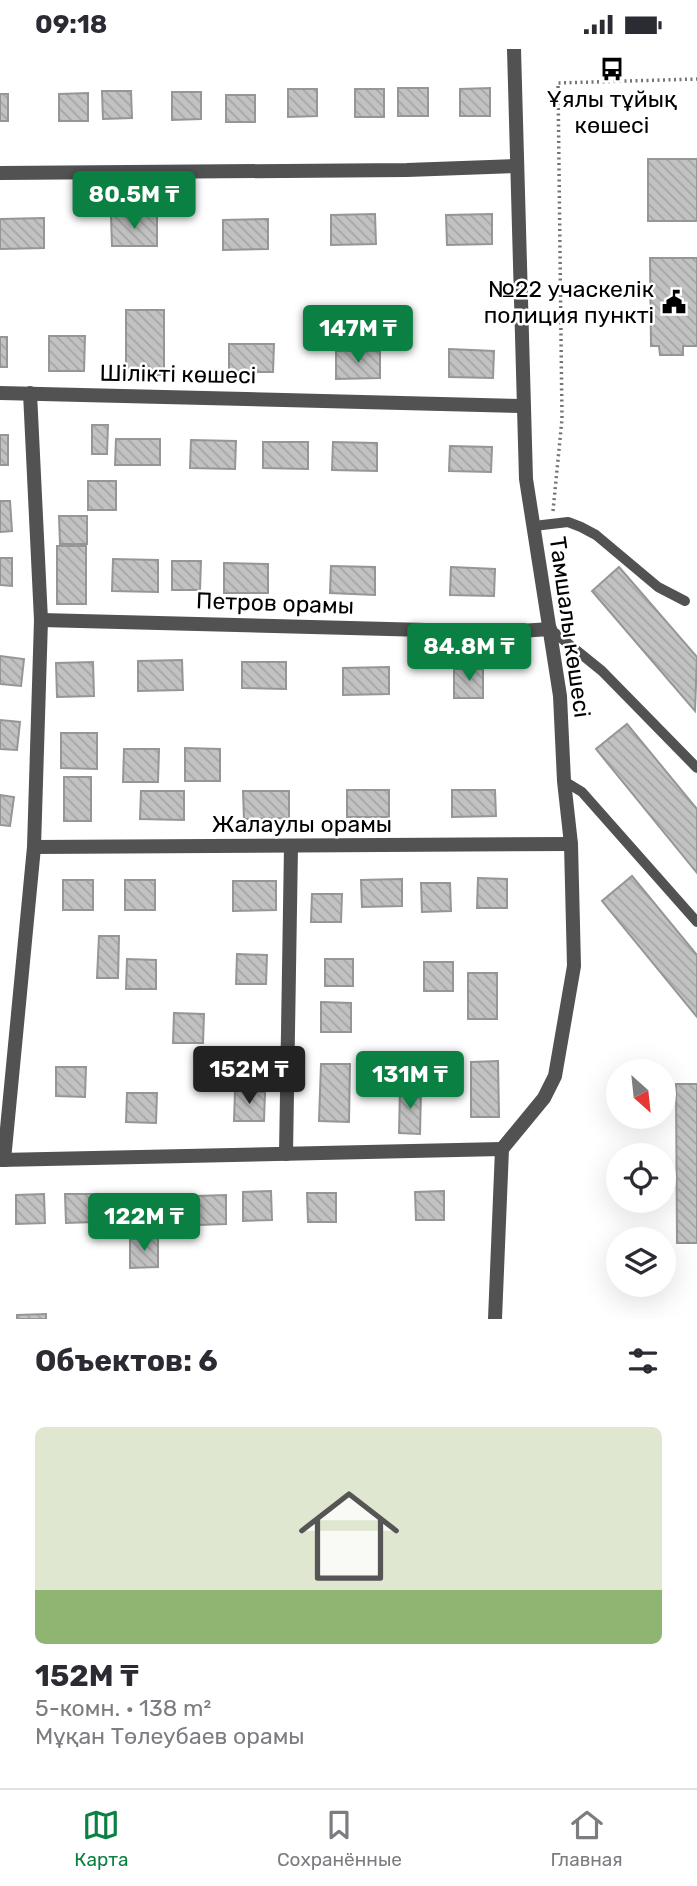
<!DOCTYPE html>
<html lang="ru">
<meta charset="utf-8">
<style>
body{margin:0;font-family:Rubik,sans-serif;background:#f7f7f7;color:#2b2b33;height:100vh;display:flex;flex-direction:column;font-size:26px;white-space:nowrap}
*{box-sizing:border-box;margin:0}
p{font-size:23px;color:#7c7c81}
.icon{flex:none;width:38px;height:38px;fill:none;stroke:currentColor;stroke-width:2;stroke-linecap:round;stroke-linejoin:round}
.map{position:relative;height:1270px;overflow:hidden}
.details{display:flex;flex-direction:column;background:#fff;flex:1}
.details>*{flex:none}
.needle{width:46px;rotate:153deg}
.tools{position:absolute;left:606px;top:1010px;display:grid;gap:14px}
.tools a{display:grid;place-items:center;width:70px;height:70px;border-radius:50%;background:#fff;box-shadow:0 7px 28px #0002;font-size:35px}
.price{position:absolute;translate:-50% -60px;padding:0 16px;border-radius:7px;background:#0b8043;color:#fff;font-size:23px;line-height:46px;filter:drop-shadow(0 2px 4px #0008)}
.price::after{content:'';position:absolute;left:50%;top:42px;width:21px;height:16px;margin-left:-10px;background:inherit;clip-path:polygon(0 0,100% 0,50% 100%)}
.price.on{background:#222;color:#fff}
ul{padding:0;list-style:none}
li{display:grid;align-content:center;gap:14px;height:371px;padding:0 35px}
li span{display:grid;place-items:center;height:217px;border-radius:10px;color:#555}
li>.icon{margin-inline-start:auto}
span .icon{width:126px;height:126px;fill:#fffc;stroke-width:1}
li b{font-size:30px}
h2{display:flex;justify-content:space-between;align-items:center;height:84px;padding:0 35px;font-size:30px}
.status{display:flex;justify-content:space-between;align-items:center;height:49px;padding:0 35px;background:#fff;direction:ltr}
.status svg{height:19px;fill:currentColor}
.tabs{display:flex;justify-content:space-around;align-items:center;height:98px;border-top:2px solid #e1e1e2;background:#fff;font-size:19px;color:#7c7c81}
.tabs a{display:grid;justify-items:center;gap:4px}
.tabs .on{color:#0b8043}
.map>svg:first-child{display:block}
</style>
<div class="status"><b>09:18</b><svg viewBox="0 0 49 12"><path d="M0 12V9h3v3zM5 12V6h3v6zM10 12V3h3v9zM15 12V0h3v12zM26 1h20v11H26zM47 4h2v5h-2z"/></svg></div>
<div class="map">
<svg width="697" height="1270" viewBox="0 0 697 1270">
<defs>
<pattern id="building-back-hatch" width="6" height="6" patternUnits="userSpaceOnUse" patternTransform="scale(1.75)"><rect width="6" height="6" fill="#c2c2c2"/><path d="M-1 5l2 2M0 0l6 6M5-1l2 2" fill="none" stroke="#a5a5a5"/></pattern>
</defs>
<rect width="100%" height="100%" fill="#fff"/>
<g fill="url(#building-back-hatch)" stroke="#969696" stroke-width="2">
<rect x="398" y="39" width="30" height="28"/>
<path d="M490,39V67H460V40Z"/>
<path d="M288,40H317V67L288,68Z"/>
<rect x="355" y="40" width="29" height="28"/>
<path d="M102,42H131L132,69L103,70Z"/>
<path d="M172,43H201V70L172,71Z"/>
<path d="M88,44V72H59V45Z"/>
<rect x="0" y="45" width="8" height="27"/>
<rect x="226" y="46" width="29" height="27"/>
<rect x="648" y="110" width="49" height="62"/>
<path d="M375,165L376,195L331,196V166Z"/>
<path d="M492,165V195L447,196L446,166Z"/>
<path d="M157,166V197H112L111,167Z"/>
<path d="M44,169V199L0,200V170Z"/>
<path d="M268,170V200L223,201V171Z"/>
<path d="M650,209H697V297H683V306H660L659,297H651Z"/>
<rect x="126" y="261" width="38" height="65"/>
<path d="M49,287H85L84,322H49Z"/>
<rect x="0" y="288" width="7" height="30"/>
<path d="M229,295H274L273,323H229Z"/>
<path d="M449,300L494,302L493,329L449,328Z"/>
<path d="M336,302H380V329L336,330Z"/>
<path d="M92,376H108L107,405H92Z"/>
<rect x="0" y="386" width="8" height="30"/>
<path d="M116,390H160V416H115Z"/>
<path d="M191,391L236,392L235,420L190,419Z"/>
<path d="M263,393H308V420L263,419Z"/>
<path d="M333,393L377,394V422L332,421Z"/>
<path d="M450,397L492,398L491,423L449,422Z"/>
<rect x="88" y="432" width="28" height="29"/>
<path d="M0,452H10L12,482L0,483Z"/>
<path d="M59,467H87V495H60Z"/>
<rect x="57" y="497" width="29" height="58"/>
<path d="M0,509H12V537L0,536Z"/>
<path d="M113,510L158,511V543L112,542Z"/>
<path d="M172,512H201L200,541H172Z"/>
<path d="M224,514L268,515V544H224Z"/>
<path d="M331,517L375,518V546L330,544Z"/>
<path d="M451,518L495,520L494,547L450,546Z"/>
<path d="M619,518L697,608L695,662L592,542Z"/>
<path d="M0,607L24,610L21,637L0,635Z"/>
<path d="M182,611L183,641L138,642V612Z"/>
<path d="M93,613L94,647L57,648L56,614Z"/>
<path d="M242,613H286V640L242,639Z"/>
<path d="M389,618V645L343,646V619Z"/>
<rect x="454" y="620" width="29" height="29"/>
<path d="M0,671L20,673L17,701L0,700Z"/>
<path d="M627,675L697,760V824L596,700Z"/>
<path d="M61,684H97V720L61,719Z"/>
<path d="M185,699L220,700V732H185Z"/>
<path d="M124,700H159L158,733H123Z"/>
<rect x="64" y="728" width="27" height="44"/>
<rect x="347" y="741" width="42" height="27"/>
<path d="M452,741H495L496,767L452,768Z"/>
<path d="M141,742H184V771L140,770Z"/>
<path d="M243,742H289V769L244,770Z"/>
<path d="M0,746L14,748L10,777L0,776Z"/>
<path d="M632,827L697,906V968L602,852Z"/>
<path d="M478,829L507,830V859H477Z"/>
<path d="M402,830V857L362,858L361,831Z"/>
<rect x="63" y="831" width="30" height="30"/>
<rect x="125" y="831" width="30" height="30"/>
<path d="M233,832H276V861L233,862Z"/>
<path d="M421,834H450L451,862L422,863Z"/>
<path d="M312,845H342L341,873H311Z"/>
<path d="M99,887H119L118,929H97Z"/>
<path d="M237,905L267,906L266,935H236Z"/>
<path d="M127,910L156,911V940H126Z"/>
<rect x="325" y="910" width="28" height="27"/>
<rect x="424" y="913" width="29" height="29"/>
<rect x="468" y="924" width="29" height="46"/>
<path d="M321,953L351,954V983H321Z"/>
<path d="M174,964L204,965L203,994H173Z"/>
<path d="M498,1012L499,1068H471V1013Z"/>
<path d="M428,1013L458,1014L457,1043L427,1042Z"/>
<path d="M321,1015H350L349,1073L319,1072Z"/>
<path d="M56,1018H86L85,1048L56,1047Z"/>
<path d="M676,1035H697V1194H677Z"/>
<path d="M400,1040H421L420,1085L399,1084Z"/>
<path d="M235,1042L265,1043L264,1072H234Z"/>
<path d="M127,1044H157L156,1074L126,1073Z"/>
<path d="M271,1142L272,1171L243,1172V1143Z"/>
<path d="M444,1142V1171H416L415,1143Z"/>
<path d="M307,1144H336V1173H308Z"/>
<path d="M44,1145L45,1174L16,1175V1146Z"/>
<path d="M65,1145H94V1173L66,1174Z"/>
<path d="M226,1146V1175L198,1176L197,1147Z"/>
<path d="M158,1189V1218L130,1219V1190Z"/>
<path d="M46,1265V1270H17V1266Z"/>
</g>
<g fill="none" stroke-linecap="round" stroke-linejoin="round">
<path stroke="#747474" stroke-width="3.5" stroke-dasharray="2 3.5" stroke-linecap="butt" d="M553,462L562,370L558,34L697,30"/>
<g stroke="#525252" stroke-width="10">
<path d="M534,477L568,473L581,478L596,486L658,538L685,552"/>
<path d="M550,580L602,622L697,719"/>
<path d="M564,732L582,743L697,873"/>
</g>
<g stroke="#525252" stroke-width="14">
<path d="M0,124L407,121L517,117"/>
<path d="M0,344L523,357"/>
<path d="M41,571L503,583L550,580"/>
<path d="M34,798L571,795"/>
<path d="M286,1105L291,798"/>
<path d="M0,1111L502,1100"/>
<path d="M4,1111L34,798L41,571L30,344"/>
<path d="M495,1270L502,1100L544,1049L555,1027L574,917L571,795L564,732L560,647L526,430L514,0"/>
</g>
</g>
<defs>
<g id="bus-bare" transform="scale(1.89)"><path d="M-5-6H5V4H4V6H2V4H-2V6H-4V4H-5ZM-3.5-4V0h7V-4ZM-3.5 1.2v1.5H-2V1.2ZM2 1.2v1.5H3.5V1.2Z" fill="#000" stroke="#fff" stroke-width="2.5" paint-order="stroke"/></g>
<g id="civic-bare" transform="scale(1.89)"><path d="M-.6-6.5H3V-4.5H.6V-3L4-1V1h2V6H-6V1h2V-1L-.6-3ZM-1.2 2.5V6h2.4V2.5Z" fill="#000" stroke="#fff" stroke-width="2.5" paint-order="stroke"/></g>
</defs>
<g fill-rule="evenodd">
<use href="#bus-bare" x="612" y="20"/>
<use href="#civic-bare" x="674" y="253"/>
</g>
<g text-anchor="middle" stroke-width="5" stroke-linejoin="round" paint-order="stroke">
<g font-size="23" fill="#000" stroke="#fff">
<text x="612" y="58">Ұялы тұйық<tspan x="612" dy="26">көшесі</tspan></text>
<text x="654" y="248" text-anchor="end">№22 учаскелік<tspan x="654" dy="26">полиция пункті</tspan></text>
</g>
<g font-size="23" fill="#000" stroke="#fff">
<text transform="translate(178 325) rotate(1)" y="8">Шілікті көшесі</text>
<text transform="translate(275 554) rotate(2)" y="8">Петров орамы</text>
<text transform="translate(570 578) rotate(82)" y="8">Тамшалы көшесі</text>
<text x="302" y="783">Жалаулы орамы</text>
</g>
</g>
</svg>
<div class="tools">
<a><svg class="needle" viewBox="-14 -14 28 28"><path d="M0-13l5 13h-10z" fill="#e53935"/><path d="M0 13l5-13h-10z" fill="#7c7c81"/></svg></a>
<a><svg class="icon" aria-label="locate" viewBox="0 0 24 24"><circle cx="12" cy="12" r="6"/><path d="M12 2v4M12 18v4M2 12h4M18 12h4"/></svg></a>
<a><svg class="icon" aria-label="layers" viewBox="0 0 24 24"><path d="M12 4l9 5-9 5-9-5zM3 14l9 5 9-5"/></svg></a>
</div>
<b class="price" style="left:134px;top:182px">80.5M ₸</b>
<b class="price" style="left:358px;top:316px">147M ₸</b>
<b class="price" style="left:469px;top:634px">84.8M ₸</b>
<b class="price on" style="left:249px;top:1057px">152M ₸</b>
<b class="price" style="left:410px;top:1062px">131M ₸</b>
<b class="price" style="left:144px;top:1204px">122M ₸</b>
</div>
<section class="details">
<h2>Объектов: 6<svg class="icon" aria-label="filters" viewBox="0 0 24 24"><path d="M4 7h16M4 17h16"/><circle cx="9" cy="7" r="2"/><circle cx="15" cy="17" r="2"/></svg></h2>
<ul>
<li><span style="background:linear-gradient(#dfe7d0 75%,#8fb573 0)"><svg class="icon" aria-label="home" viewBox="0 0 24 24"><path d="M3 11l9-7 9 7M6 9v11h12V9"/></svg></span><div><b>152M ₸</b><p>5-комн. · 138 m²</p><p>Мұқан Төлеубаев орамы</p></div></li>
</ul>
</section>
<nav class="tabs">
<a class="on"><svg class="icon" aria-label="map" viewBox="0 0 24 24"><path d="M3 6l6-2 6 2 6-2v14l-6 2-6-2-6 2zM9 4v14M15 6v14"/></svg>Карта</a>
<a><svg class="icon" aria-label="saved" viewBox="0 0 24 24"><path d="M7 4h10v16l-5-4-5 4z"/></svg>Сохранённые</a>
<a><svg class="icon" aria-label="home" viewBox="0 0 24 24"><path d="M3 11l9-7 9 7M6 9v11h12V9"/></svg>Главная</a>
</nav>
